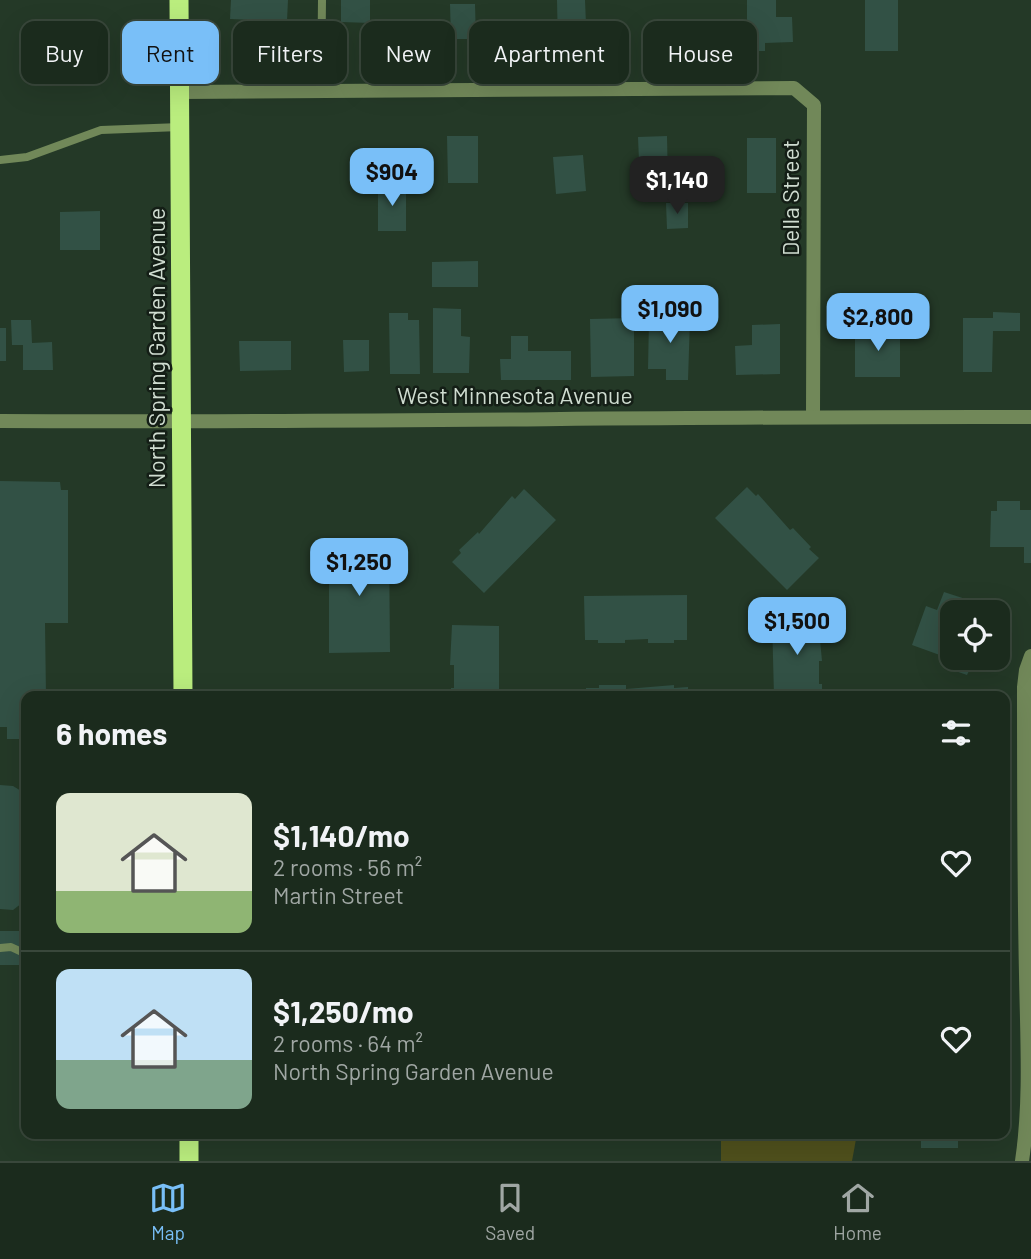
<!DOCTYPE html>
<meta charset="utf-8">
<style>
body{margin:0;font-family:Barlow,sans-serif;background:#28372a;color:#f1f3f6;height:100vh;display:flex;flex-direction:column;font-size:26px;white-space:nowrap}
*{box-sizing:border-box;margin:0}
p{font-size:23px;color:#a0a7a4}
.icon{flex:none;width:38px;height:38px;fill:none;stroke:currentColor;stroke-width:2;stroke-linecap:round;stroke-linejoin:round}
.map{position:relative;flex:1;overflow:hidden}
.details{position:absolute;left:21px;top:691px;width:989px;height:448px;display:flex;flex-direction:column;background:#1b2b1d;border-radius:14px;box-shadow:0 7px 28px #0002,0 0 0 2px #39473b}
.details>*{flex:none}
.banner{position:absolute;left:21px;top:21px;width:990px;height:63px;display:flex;gap:14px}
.buttons{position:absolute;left:940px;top:600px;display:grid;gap:14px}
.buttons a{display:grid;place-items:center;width:70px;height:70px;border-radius:14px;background:#1b2b1d;box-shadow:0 7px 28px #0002,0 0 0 2px #39473b;font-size:35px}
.price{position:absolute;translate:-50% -60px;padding:0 16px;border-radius:14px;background:#79bff8;color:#111;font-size:23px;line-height:46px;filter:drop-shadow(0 2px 4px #0008)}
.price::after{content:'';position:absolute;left:50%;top:42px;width:21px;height:16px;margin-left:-10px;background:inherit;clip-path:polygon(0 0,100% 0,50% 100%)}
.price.on{background:#222;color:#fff}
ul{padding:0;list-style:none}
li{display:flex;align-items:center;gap:21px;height:175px;padding:0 35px}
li+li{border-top:2px solid #39473b}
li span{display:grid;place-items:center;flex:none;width:196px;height:140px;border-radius:14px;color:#555}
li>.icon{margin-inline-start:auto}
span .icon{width:84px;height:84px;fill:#fffc;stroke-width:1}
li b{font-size:30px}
h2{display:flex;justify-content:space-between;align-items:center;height:84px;padding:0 35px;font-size:30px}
.chip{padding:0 24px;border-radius:14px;background:#1b2b1d;box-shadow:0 7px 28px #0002,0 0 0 2px #39473b;font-size:24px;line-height:63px}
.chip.on{background:#79bff8;color:#111}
.tabs{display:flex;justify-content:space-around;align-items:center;height:98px;border-top:2px solid #39473b;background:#1b2b1d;font-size:19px;color:#a0a7a4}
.tabs a{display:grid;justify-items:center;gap:4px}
.tabs .on{color:#79bff8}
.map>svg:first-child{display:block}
</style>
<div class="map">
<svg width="1031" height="1161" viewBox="0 0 1031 1161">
<rect width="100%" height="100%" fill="#243927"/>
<path fill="#4f501c" d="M721,1134H857L852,1161H721Z"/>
<g fill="#325145">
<path d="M231,0H288L287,21L230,19Z"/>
<path d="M341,0H370V23L341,22Z"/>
<path d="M557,0H585L587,48L558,49Z"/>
<path d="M747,0H776V17H792L793,42L765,43V51H747Z"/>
<rect x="865" y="0" width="33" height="51"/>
<path d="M450,4H475L476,39H451Z"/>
<path d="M447,136H478V183H448Z"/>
<path d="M667,136L668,184L640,185L638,137Z"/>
<rect x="747" y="138" width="29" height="55"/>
<path d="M583,155L586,191L556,194L553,157Z"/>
<rect x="378" y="184" width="28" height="47"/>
<path d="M666,203H688V228L667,229Z"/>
<path d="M100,211V250H60V212Z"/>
<path d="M478,261V287H432V262Z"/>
<path d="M433,308L461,309V336L470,337L469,373H433Z"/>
<path d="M661,308L680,309L679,319L690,320L688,380H666V369H648L649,319L660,320Z"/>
<path d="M993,312L1020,313V331H993L992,372H963V318H993Z"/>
<path d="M389,313H408V320H419L420,374H390Z"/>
<path d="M634,318V376L591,377L590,319Z"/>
<path d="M11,320H31L32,343L52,342L53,370H23V345H12Z"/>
<path d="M780,324V374L736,375L735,346L752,345V325Z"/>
<rect x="0" y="328" width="6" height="33"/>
<rect x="855" y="329" width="45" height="48"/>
<path d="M511,336H528V351H571V380H501L500,359H511Z"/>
<path d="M343,340H369V371L344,372Z"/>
<path d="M239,341H291V370L240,371Z"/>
<path d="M0,481L60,482L61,490H68V623H45L46,696H26V739H7V727H0Z"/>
<path d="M747,487L756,496L758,494L790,530L793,528L811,547L809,549L819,558L787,590L715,518Z"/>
<path d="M524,489L556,520L484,593L452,562L461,553L459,550L478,532L479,534L512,496L515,499Z"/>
<path d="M997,501H1020V510H1031V563H1024V547H990L991,511H997Z"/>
<path d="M329,544H389L390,652L329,653Z"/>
<path d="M944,592L981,604L978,612H952V658H975L967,675L944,667L948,658L912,645L926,606L937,610Z"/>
<path d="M687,595V640H674V643H648V639L625,640V643H598V640H585L584,596Z"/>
<path d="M818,618L822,661H819V684H822V696H774L772,619Z"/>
<path d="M452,625L499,626V696H451V688H454V665H450Z"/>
<path d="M599,685H626V689L674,685V688L688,687V696H586V688H599Z"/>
<path d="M0,785L13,786L26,794V900L13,910L0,909Z"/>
<rect x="0" y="931" width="25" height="34"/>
<rect x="921" y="1134" width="37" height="14"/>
</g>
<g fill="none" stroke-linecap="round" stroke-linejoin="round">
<g stroke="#718859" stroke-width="8">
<path d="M321,91L322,0"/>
<path d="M0,160L27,157L101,130L180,127"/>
<path d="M0,948L11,947L26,954"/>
</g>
<g stroke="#718859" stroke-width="14">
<path d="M179,92L794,88L814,105L813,416"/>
<path d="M1022,1161C1031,1101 1027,1036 1026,975C1024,879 1024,783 1024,687L1026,670L1031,656"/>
</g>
<path stroke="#718859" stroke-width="14" d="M0,421C344,423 687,416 1031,417"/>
<g stroke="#baed7e" stroke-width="19">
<path d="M179,0L183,696"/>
<path d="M189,1134V1161"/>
</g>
</g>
<g text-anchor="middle" stroke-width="5" stroke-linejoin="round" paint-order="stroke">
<g font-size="23" fill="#cfdcd0" stroke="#141e16">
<text transform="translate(791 198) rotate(-90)" y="8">Della Street</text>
<text transform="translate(157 348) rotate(-90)" y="8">North Spring Garden Avenue</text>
<text x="515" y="404">West Minnesota Avenue</text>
</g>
</g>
</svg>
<div class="buttons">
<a><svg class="icon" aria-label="locate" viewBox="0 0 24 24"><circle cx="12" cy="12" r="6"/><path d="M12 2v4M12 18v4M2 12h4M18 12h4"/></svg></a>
</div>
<b class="price" style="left:392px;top:208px">$904</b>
<b class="price on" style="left:677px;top:216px">$1,140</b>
<b class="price" style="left:670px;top:345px">$1,090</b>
<b class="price" style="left:878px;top:353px">$2,800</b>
<b class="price" style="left:359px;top:598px">$1,250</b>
<b class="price" style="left:797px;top:657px">$1,500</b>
<div class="banner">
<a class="chip">Buy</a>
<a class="chip on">Rent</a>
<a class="chip">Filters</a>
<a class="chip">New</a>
<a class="chip">Apartment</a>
<a class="chip">House</a>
</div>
<section class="details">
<h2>6 homes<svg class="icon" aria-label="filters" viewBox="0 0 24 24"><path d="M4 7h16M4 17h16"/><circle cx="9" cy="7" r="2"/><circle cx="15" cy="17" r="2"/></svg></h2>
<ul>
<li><span style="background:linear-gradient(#dfe7d0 70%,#8fb573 0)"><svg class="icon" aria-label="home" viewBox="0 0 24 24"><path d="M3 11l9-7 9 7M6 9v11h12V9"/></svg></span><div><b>$1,140/mo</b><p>2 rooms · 56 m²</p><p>Martin Street</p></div><svg class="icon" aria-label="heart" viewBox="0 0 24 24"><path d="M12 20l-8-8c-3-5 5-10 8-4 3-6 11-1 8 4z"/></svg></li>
<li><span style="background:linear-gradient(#bfe0f5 65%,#7fa58c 0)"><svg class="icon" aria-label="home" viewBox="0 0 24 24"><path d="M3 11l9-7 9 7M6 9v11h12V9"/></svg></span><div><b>$1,250/mo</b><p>2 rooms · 64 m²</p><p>North Spring Garden Avenue</p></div><svg class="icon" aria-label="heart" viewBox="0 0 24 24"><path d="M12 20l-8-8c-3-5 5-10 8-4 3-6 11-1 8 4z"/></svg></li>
</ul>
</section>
</div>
<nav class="tabs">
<a class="on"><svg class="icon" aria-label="map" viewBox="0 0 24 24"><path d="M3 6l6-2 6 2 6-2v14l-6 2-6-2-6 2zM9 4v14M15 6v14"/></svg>Map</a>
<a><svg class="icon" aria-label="saved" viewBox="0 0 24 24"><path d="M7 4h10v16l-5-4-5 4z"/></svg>Saved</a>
<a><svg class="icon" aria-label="home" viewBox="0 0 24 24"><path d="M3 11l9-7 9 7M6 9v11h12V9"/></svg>Home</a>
</nav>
